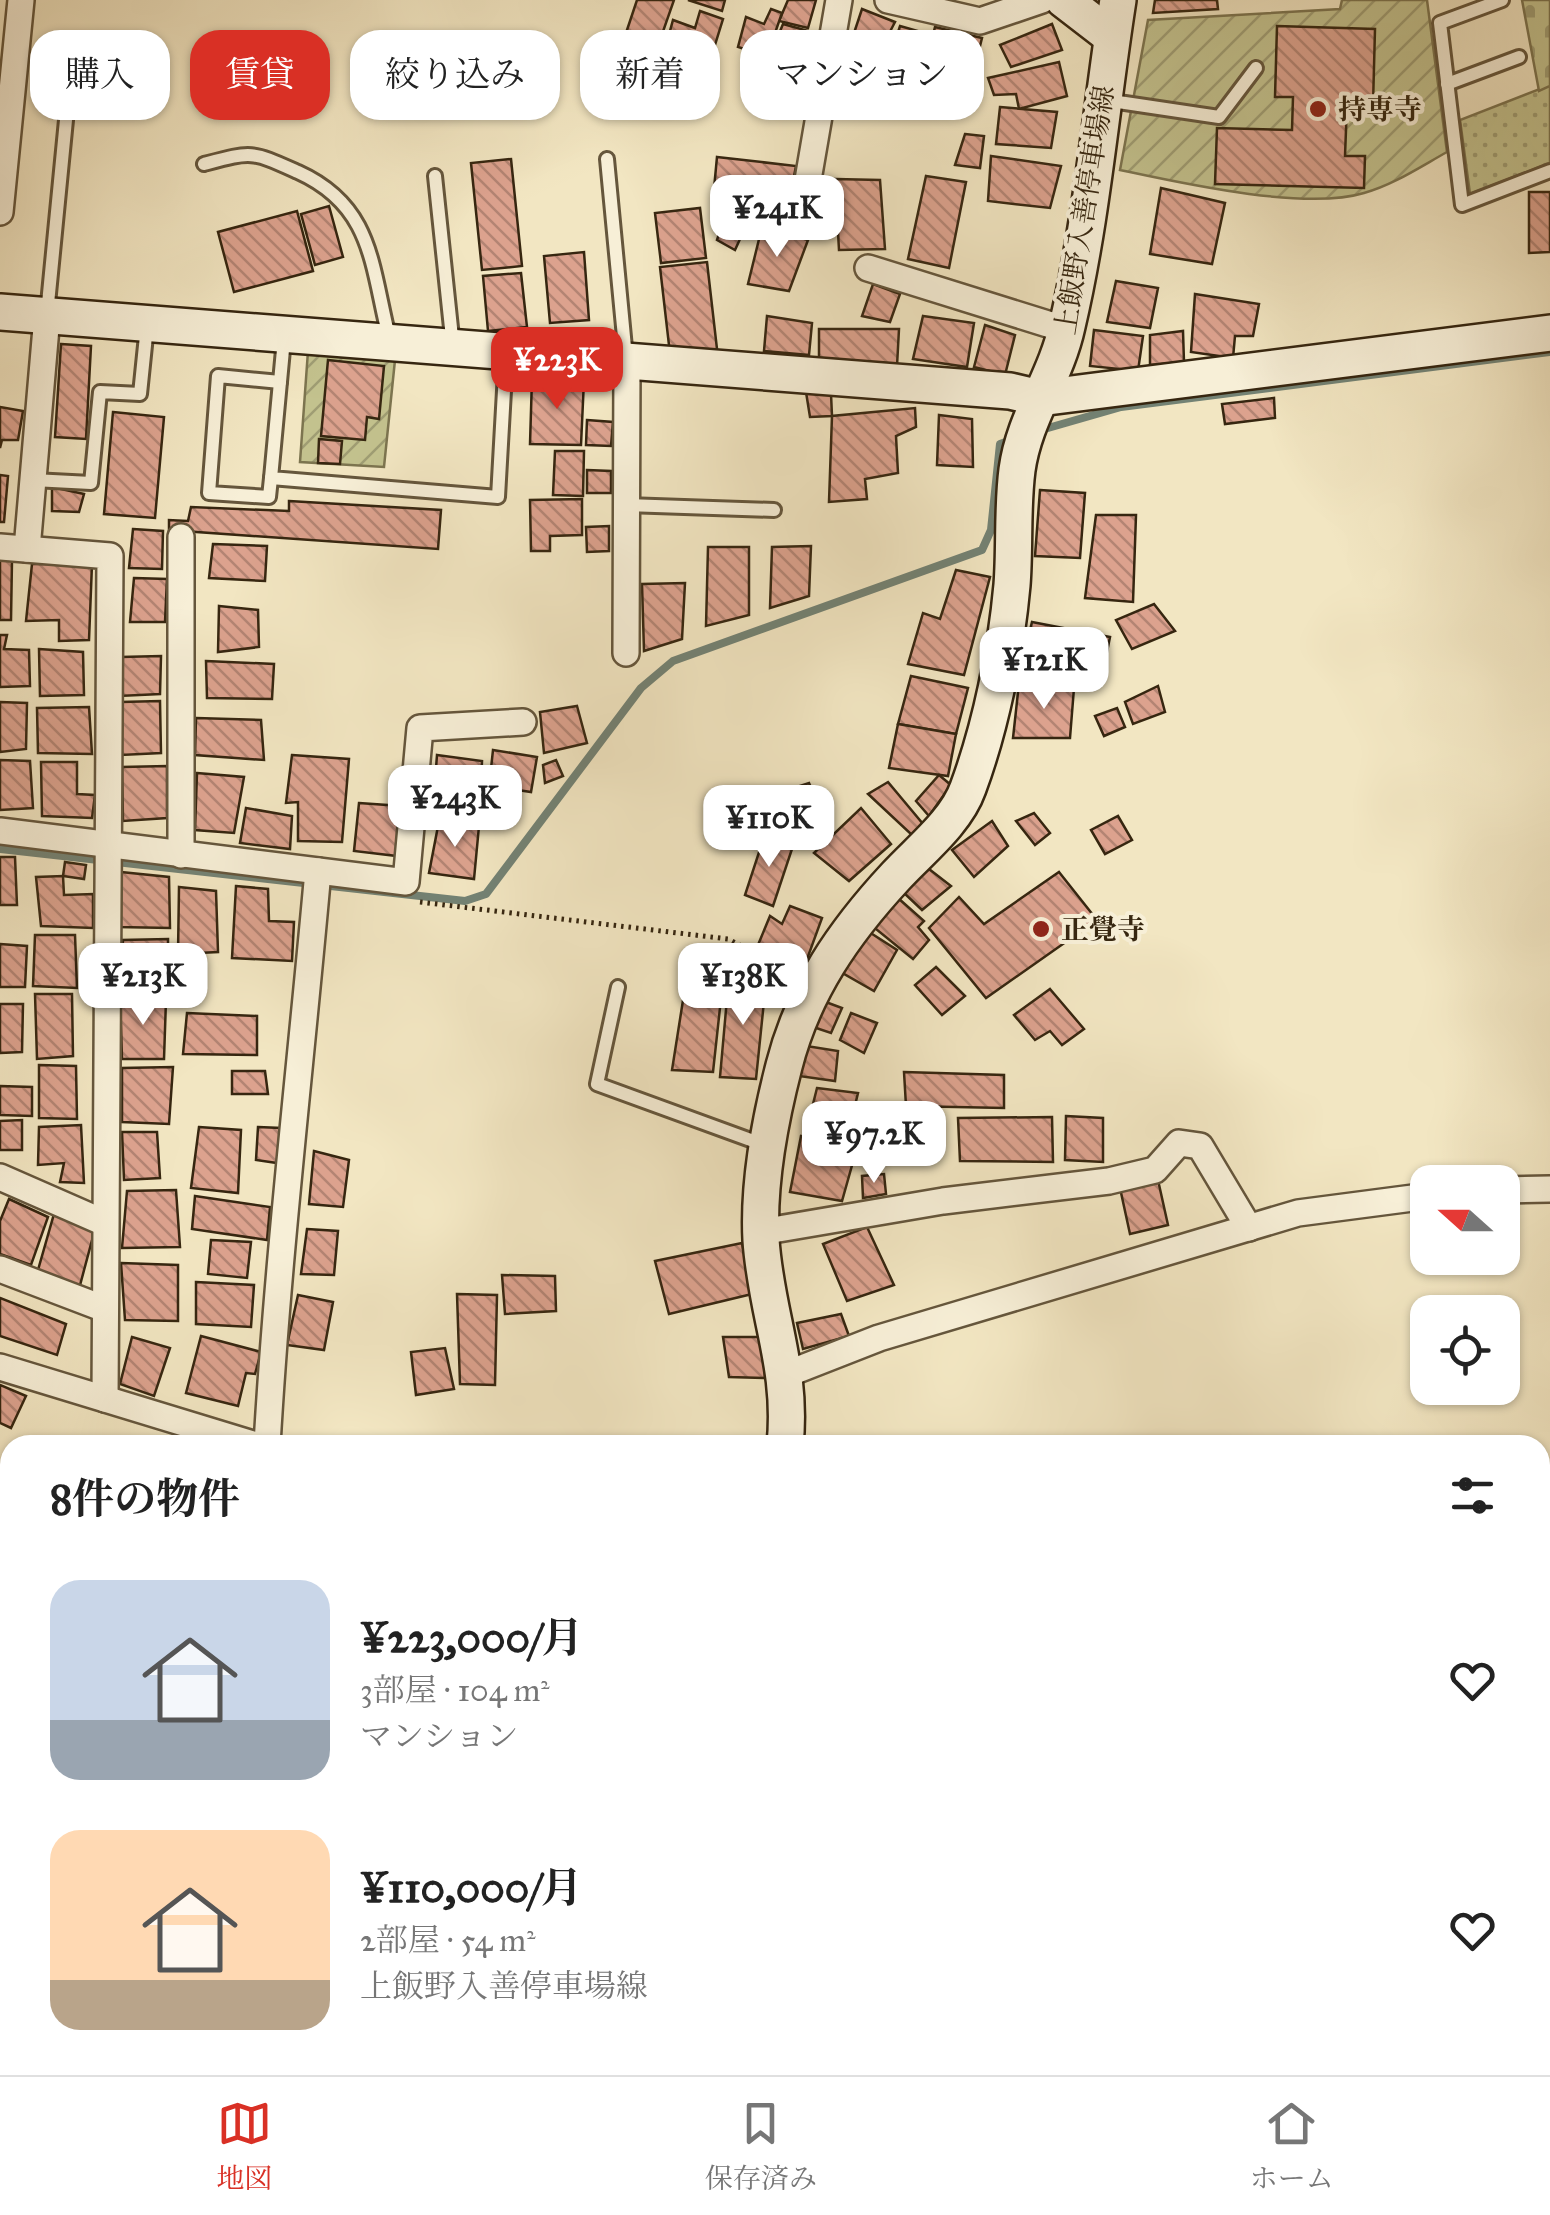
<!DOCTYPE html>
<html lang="ja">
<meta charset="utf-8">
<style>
body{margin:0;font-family:"IM FELL Great Primer","Noto Serif JP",serif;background:#f2f2f2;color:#222;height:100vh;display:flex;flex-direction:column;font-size:38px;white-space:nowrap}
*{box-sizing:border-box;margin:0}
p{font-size:32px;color:#767676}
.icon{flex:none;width:55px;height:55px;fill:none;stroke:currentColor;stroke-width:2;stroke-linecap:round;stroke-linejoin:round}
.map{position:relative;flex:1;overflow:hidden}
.details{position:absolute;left:0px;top:1435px;width:1550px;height:640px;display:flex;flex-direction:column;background:#fff;border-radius:30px 30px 0 0;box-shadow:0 2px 8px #0004}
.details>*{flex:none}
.hud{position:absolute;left:30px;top:30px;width:1000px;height:90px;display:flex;gap:20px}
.needle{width:65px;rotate:291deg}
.controls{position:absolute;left:1410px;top:1165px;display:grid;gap:20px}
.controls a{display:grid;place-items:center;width:110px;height:110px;border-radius:20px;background:#fff;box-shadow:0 2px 8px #0004;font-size:50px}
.price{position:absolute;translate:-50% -85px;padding:0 22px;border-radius:20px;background:#fff;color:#222;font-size:32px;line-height:65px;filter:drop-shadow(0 2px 5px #0008)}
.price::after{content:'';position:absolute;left:50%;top:60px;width:30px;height:22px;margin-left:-15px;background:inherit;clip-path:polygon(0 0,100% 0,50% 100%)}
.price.selected{background:#d93025;color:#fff}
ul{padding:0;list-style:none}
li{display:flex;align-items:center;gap:30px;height:250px;padding:0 50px}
li span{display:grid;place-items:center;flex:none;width:280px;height:200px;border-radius:30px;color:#555}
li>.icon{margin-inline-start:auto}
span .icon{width:120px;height:120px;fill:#fffc;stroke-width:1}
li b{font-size:42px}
h2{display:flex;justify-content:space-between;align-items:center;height:120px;padding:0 50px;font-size:42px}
.tag{padding:0 35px;border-radius:30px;background:#fff;box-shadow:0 2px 8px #0004;font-size:35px;line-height:90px}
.tag.selected{background:#d93025;color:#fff}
.tab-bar{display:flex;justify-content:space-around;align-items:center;height:140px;border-top:2px solid #e0e0e0;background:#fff;font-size:28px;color:#767676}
.tab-bar a{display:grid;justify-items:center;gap:5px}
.tab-bar .selected{color:#d93025}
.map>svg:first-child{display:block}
</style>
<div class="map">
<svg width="1550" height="2075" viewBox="0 0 1550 2075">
<defs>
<pattern id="grass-dots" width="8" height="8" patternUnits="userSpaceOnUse" patternTransform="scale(2.5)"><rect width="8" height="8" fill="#c3c28e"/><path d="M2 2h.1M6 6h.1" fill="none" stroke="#9f9d73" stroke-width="1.8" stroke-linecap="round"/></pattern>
<pattern id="cemetery-stones" width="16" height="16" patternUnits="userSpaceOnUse" patternTransform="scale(2.5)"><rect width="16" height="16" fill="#c3c28e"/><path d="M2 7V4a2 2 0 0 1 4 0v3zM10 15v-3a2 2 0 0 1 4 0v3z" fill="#9f9d73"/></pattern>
<pattern id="garden-furrows" width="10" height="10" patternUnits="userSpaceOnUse" patternTransform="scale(2.5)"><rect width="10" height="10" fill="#c3c28e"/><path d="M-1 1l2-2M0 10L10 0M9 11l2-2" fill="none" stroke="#9f9d73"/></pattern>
<pattern id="building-back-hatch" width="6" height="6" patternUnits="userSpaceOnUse" patternTransform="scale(2.5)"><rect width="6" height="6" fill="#dca28e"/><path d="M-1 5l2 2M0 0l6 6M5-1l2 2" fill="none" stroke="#b38473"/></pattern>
</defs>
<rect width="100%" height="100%" fill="#f2e6c2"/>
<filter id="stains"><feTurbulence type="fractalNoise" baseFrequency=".002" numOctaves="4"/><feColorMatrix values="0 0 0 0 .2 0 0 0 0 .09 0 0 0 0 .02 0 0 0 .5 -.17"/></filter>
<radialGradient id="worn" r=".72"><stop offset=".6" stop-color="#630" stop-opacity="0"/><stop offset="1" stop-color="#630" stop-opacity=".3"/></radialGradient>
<path fill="url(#grass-dots)" stroke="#7c744f" stroke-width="2.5" d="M1550,85V163L1470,194L1460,120Z"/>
<path fill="url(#cemetery-stones)" stroke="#7c744f" stroke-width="2.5" d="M1522,0H1550V86L1539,91Z"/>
<g fill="url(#garden-furrows)" stroke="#7c744f" stroke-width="2.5">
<path d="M1342,0H1427L1447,152C1420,167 1393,185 1364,193C1305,211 1181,183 1120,170L1148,20L1340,9Z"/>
<path d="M308,351L395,360L384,467L300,462Z"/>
</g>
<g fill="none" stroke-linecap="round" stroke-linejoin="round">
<g stroke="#738274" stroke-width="8">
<path d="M1041,430L1121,407L1550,352"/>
<path d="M0,849L465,901L486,894L641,688L673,661L982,550L991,530L1000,444L1014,439"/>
<path d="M1540,1613L1550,1612"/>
<path d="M1540,2045H1550"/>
<path d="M1274,2075L1318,2065"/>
</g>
</g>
<g fill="url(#building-back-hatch)" stroke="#362610" stroke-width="2.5">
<path d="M637,0H674L659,43L626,33Z"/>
<path d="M688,0H725L722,11Z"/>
<path d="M788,0H816L808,28L779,21Z"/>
<path d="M1155,0H1217L1218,9L1153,13Z"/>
<path d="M771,9L782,13L767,56L738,47L746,17L764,24Z"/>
<path d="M862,9L895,22L882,47L853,36Z"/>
<path d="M700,11L723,19L714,48L670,31L673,20L695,28Z"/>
<path d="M783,24L812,32L804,61L772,51Z"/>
<path d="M1052,24L1062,50L1011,67L1000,45Z"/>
<path d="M900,26L918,31L909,64L889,60Z"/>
<path d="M1277,26L1375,29L1373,105L1347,104L1345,156H1365L1364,188L1215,184L1217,128L1292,130L1293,97H1275Z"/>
<path d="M935,27L982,38L972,78L925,67Z"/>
<path d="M856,39L882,47L873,76L844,66Z"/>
<path d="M1059,62L1067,96L1019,109L1016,94L994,95L988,78Z"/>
<path d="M1000,107L1057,112L1051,148L996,144Z"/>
<path d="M965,134L984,136L980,168L955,165Z"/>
<path d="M991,156L1061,166L1050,208L988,201Z"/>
<path d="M717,157L796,166L790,197L714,189Z"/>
<path d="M511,159L522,266L482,270L471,163Z"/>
<path d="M926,176L966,182L949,268L908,259Z"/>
<path d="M835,179L880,180L885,249L839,250Z"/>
<path d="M1161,188L1225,203L1212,264L1150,254Z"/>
<path d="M1529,192H1550V252L1529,253Z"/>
<path d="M329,206L343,257L315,265L301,214Z"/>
<path d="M700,208L706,258L661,263L655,213Z"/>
<path d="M727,210L750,217L735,250L717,240Z"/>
<path d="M297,211L313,271L234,292L218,232Z"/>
<path d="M762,227L808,240L789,291L748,284Z"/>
<path d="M584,252L589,320L550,323L544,256Z"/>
<path d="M707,262L717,349L670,354L660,267Z"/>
<path d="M521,273L527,327L488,331L483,276Z"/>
<path d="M1116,281L1158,288L1150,328L1107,322Z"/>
<path d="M873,284L900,294L890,322L862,316Z"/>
<path d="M1195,294L1259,304L1253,336H1235L1233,358L1191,352Z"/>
<path d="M767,316L812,323L809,355L764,351Z"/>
<path d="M923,316L974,323L967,367L913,359Z"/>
<path d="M985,325L1015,335L1005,375L974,367Z"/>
<path d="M819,329H899L897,366L819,360Z"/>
<path d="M1094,330L1143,336L1138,371L1090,366Z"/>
<path d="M1183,331L1184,362L1150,365V335Z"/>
<path d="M61,344L91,346L86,439L55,437Z"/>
<path d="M328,360L384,366L379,419L367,417L365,440L321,436Z"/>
<path d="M532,378L584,380L581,445L530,444Z"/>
<path d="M806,392L831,394L832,416L810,417Z"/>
<path d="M1274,398L1275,418L1225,424L1222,404Z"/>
<path d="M0,407L23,411L18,440H2L0,448Z"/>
<path d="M915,408L916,427L896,436L898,473L865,479L867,499L829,502L832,416Z"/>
<path d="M113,412L164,417L155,518L104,514Z"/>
<path d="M939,415L972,419L973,467L937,465Z"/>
<path d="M587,420L613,422L611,446L586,445Z"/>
<path d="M319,439L342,441L340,464L318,463Z"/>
<path d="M555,451H584L583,496L553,495Z"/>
<path d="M587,470L611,471V493H587Z"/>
<path d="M0,475L8,476L4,522H0Z"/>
<path d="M52,487L84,494L79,512L52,511Z"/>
<path d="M1040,490L1085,493L1080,558L1035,556Z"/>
<path d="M582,499V535L550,536V551H531L530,500Z"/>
<path d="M289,501L441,510L438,549L169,530V520L188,521L191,507L289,511Z"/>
<path d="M1096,515H1136L1133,602L1085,598Z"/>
<path d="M609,526V551L587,552L586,527Z"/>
<path d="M133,529L163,531L162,569L129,568Z"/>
<path d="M213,544L267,546L265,581L209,578Z"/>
<path d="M811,546L809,596L770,608L772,547Z"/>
<path d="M708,547H749V615L706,626Z"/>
<path d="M0,560H12L11,620H0Z"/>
<path d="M32,564H92L89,640L59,641V620L26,621Z"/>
<path d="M956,570L990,577L964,675L908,664L923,613L940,619Z"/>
<path d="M134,578L167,579L165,622H130Z"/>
<path d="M685,583L682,639L644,651L642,584Z"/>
<path d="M1154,604L1175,631L1132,649L1116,620Z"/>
<path d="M219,606L258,610L259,647L218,652Z"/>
<path d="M1032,622L1110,637L1105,662L1067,658L1064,677L1020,672Z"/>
<path d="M0,635H7L4,649L29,650L30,686L0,687Z"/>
<path d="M39,649L83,652L84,695L40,696Z"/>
<path d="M161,656L160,694L119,696L121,657Z"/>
<path d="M206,661L274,664L272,699L207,698Z"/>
<path d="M911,676L968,688L956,734L898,724Z"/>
<path d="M1019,683L1074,688L1070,738H1013Z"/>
<path d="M1158,686L1165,712L1133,724L1125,702Z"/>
<path d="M160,701L161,753L121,755V702Z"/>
<path d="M0,702L27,703L26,749L0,752Z"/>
<path d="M577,706L587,743L544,753L540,712Z"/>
<path d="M89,707L92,754L38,753L37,708Z"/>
<path d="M1117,708L1125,727L1104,736L1095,716Z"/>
<path d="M196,718L261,720L264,760L195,755Z"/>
<path d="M898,724L956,734L948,776L889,768Z"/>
<path d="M493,750L537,757L531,792L511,789V806H487Z"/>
<path d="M292,755L349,759L342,842L298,841V802L286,803Z"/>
<path d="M437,755L482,761L480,813L433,809Z"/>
<path d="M0,760L30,761L33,808L0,810Z"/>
<path d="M556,760L563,776L545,783L543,765Z"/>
<path d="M41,762H77V794L95,795L92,818L42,816Z"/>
<path d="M167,766V818L123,821L122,767Z"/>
<path d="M197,773L244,777L234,833L195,830Z"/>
<path d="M939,775L951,785L929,816L916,801Z"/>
<path d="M888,782L923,824L912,835L868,794Z"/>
<path d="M809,783L825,820L794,830L778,793Z"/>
<path d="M359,803L401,806L397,856L354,851Z"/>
<path d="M246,808L292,816L290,849L240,843Z"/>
<path d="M861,808L891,844L849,881L814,853Z"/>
<path d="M1034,813L1050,833L1035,845L1016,821Z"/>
<path d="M1118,816L1132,840L1105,854L1091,830Z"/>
<path d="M439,821L479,826L474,879L429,873Z"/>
<path d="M992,821L1008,846L974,877L952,850Z"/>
<path d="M765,834L793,846L773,906L745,895Z"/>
<path d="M0,857H15L17,905H0Z"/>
<path d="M65,862L86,865L84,879L63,876Z"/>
<path d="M929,869L951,886L922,910L902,891Z"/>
<path d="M121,872L169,877L170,928L118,927Z"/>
<path d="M1059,872L1097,920L986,998L929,928L959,897L984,924Z"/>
<path d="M63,876L64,895L93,894V928L41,926L36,877Z"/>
<path d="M236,886L268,889L269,921L294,922L292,961L232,958Z"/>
<path d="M179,887L216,891L218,952L178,954Z"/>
<path d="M898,898L924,921L918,927L929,940L913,959L871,925Z"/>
<path d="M790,906L822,918L806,962L758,945L770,916L782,924Z"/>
<path d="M866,930L897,950L874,991L839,971Z"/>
<path d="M35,935H75L77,988L33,986Z"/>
<path d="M168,939V990L120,989L123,940Z"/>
<path d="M0,944L27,946L25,987H0Z"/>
<path d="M690,956L725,962L713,1072L672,1070Z"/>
<path d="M936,967L965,996L942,1015L915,985Z"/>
<path d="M729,976L766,982L756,1079L720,1077Z"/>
<path d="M1050,989L1084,1029L1062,1045L1050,1031L1035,1040L1014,1015Z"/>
<path d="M35,994H72L73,1056L37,1059Z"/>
<path d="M120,996L166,1000L164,1059H122Z"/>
<path d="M823,1001L842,1008L831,1033L810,1026Z"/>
<path d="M0,1004H23L22,1052L0,1053Z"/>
<path d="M187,1013L257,1016V1055L183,1054Z"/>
<path d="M851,1013L877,1023L864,1053L840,1040Z"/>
<path d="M800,1045L838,1051L835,1081L799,1076Z"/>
<path d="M39,1065L76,1066L77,1119L39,1118Z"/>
<path d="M173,1067L169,1124L122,1122V1068Z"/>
<path d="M232,1071H265L268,1094H232Z"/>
<path d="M904,1072L1004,1075V1108L906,1106Z"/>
<path d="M0,1086L32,1087V1116L0,1115Z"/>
<path d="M817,1088L858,1093L848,1134L807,1128Z"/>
<path d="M1066,1116L1103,1118V1162L1065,1160Z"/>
<path d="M1052,1117L1053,1162L960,1161L958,1118Z"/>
<path d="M22,1120V1150H0V1121Z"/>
<path d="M81,1125L84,1183L60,1182L64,1163L38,1165L39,1127Z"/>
<path d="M199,1127L241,1130L238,1193L191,1188Z"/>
<path d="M258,1127L281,1128L277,1163L256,1160Z"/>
<path d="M122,1132H157L160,1178L124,1180Z"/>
<path d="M801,1136L858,1144L842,1201L790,1192Z"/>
<path d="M314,1151L349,1160L343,1207L309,1204Z"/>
<path d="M884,1174L886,1194L863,1198L862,1176Z"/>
<path d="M1158,1180L1168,1225L1130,1234L1120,1188Z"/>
<path d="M176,1190L180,1247L122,1248L127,1191Z"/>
<path d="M195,1196L270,1207L267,1240L192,1229Z"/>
<path d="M9,1199L48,1217L31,1265L0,1254V1221Z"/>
<path d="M54,1214L95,1229L79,1289L38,1270Z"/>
<path d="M867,1227L894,1285L847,1301L823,1244Z"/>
<path d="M307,1229L338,1231L334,1275L301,1274Z"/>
<path d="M211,1240L251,1242L247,1278L208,1274Z"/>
<path d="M742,1243L752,1294L669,1314L655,1261Z"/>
<path d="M121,1263L178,1265V1321L125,1320Z"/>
<path d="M502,1275L555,1276L556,1311L505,1314Z"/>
<path d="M196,1282L254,1285L251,1327L196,1324Z"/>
<path d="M457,1294L497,1295L495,1385L460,1384Z"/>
<path d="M298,1295L333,1302L324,1350L287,1345Z"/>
<path d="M0,1298L66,1324L57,1355L0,1336Z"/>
<path d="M841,1314L849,1336L803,1349L797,1323Z"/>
<path d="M201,1336L261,1352L255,1374L246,1373L238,1406L186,1393Z"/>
<path d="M132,1337L170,1348L154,1396L120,1384Z"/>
<path d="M723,1337H764L765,1378L729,1377Z"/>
<path d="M445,1348L454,1389L416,1395L411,1352Z"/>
<path d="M0,1385L26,1396L11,1428L0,1423Z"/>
<path d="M6,1684L9,1749H0V1685Z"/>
<path d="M747,2065H770L751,2074Z"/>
<path d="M842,2065H922L923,2069L901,2075H830L829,2068Z"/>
</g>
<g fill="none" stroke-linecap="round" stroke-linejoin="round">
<g stroke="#65563c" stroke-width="18">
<g id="lane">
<path d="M1502,0L1440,23L1462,205L1550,171"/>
<path d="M1447,84L1519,57"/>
<path d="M1105,100L1219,117L1256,68"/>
<path d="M607,159L626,358"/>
<path d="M204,164C253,151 251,151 298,172C373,206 371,265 389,337"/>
<path d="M435,176L453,347"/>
<path d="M47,314L66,120"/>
<path d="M284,339L271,478L498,497L506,355"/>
<path d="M271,478L269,497L209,493L218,376L280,382"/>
<path d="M33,480L91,483L100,392L140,394L147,326"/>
<path d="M626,505L774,510"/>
<path d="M618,987L597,1084L767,1146"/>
</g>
</g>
<g stroke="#65563c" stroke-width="30">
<g id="street">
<path d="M888,0L980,21L1042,0"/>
<path d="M803,209L839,0"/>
<path d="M0,212L21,0"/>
<path d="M868,268L1067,330"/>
<path d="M181,537V855"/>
<path d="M0,547L110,556L105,1399"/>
<path d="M27,549L47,316"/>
<path d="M626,653L627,361"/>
<path d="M0,831L406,882L420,728L523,722"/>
<path d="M0,1177L105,1223"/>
<path d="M1502,1190L1550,1189"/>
<path d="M761,1232L943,1201L1109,1181L1155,1170L1179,1143L1200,1146L1249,1228"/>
<path d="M0,1269L105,1309"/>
<path d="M0,1367L256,1445"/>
<path d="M787,1374L879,1338L1298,1213L1428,1196"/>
<path d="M267,1445C278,1254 301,1062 318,871"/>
<path d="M0,1801L10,1802"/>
<path d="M1540,2026H1550"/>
<path d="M1211,2075L1242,2065"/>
</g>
</g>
<g stroke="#362610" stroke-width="40">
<g id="secondary">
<path d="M1064,0L1112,37"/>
<path d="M0,312L1010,391L1040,398L1550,333"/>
<path d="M785,1445C793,1367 766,1315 761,1240C758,1184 770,1120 784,1066C803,991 844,932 896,876C920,850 956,822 968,788C991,726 1006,651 1012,585C1015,547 1012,508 1017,470C1024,418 1056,377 1067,326C1092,220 1101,108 1118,0"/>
<path d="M811,2065L815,2075"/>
</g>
</g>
<path stroke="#362610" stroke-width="5" stroke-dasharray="2.5 5" stroke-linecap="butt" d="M420,902L728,939L789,971"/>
<use href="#lane" stroke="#f7efd7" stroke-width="12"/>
<use href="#street" stroke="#f7efd7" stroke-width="25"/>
<use href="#secondary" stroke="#f7efd7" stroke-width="35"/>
</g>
<g fill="#8f2418" stroke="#f7efd7" stroke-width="4">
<circle cx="1318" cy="109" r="10"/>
<circle cx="1041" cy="929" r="10"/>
</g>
<g text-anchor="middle" stroke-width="8" stroke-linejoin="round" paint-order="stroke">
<g font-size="28" font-weight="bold" fill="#362610" stroke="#f7efd7" text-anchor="start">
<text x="1338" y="119">持専寺</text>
<text x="1061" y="939">正覺寺</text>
</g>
<g font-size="28" fill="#362610" stroke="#f7efd7">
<text transform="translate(1084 210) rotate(-81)" y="10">上飯野入善停車場線</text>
</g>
</g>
<rect width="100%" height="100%" filter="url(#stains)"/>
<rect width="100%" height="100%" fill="url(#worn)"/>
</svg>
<div class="controls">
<a><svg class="needle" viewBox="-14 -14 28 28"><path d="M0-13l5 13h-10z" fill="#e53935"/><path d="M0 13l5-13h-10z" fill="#767676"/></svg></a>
<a><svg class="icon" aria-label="locate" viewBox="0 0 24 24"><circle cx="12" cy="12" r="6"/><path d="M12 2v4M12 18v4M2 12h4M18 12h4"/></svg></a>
</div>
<b class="price" style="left:777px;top:260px">¥241K</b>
<b class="price selected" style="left:557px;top:412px">¥223K</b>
<b class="price" style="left:1044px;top:712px">¥121K</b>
<b class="price" style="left:455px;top:850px">¥243K</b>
<b class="price" style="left:769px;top:870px">¥110K</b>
<b class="price" style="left:143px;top:1028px">¥213K</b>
<b class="price" style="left:743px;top:1028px">¥138K</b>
<b class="price" style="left:874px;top:1186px">¥97.2K</b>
<div class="hud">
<a class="tag">購入</a>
<a class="tag selected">賃貸</a>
<a class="tag">絞り込み</a>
<a class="tag">新着</a>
<a class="tag">マンション</a>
</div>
<section class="details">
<h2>8件の物件<svg class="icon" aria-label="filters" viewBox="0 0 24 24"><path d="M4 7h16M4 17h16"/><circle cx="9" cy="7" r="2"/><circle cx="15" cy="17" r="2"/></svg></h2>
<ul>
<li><span style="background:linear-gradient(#c9d6e8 70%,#9aa5b1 0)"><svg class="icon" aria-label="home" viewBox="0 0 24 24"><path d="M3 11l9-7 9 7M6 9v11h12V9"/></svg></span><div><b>¥223,000/月</b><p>3部屋 · 104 m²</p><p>マンション</p></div><svg class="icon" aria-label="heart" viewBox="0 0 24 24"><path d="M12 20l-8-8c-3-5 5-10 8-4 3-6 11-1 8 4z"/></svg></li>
<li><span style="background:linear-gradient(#ffd9b3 75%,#b9a48a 0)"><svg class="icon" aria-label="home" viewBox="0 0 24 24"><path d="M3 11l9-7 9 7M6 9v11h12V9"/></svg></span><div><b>¥110,000/月</b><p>2部屋 · 54 m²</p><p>上飯野入善停車場線</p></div><svg class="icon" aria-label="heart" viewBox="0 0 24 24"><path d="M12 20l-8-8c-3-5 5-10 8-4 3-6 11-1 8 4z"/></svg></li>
</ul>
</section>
</div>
<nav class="tab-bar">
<a class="selected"><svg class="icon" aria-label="map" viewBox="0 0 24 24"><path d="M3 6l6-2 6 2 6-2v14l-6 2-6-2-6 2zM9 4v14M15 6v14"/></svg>地図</a>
<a><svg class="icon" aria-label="saved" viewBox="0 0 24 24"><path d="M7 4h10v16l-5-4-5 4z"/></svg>保存済み</a>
<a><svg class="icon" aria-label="home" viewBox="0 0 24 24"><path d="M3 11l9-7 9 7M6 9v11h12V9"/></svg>ホーム</a>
</nav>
